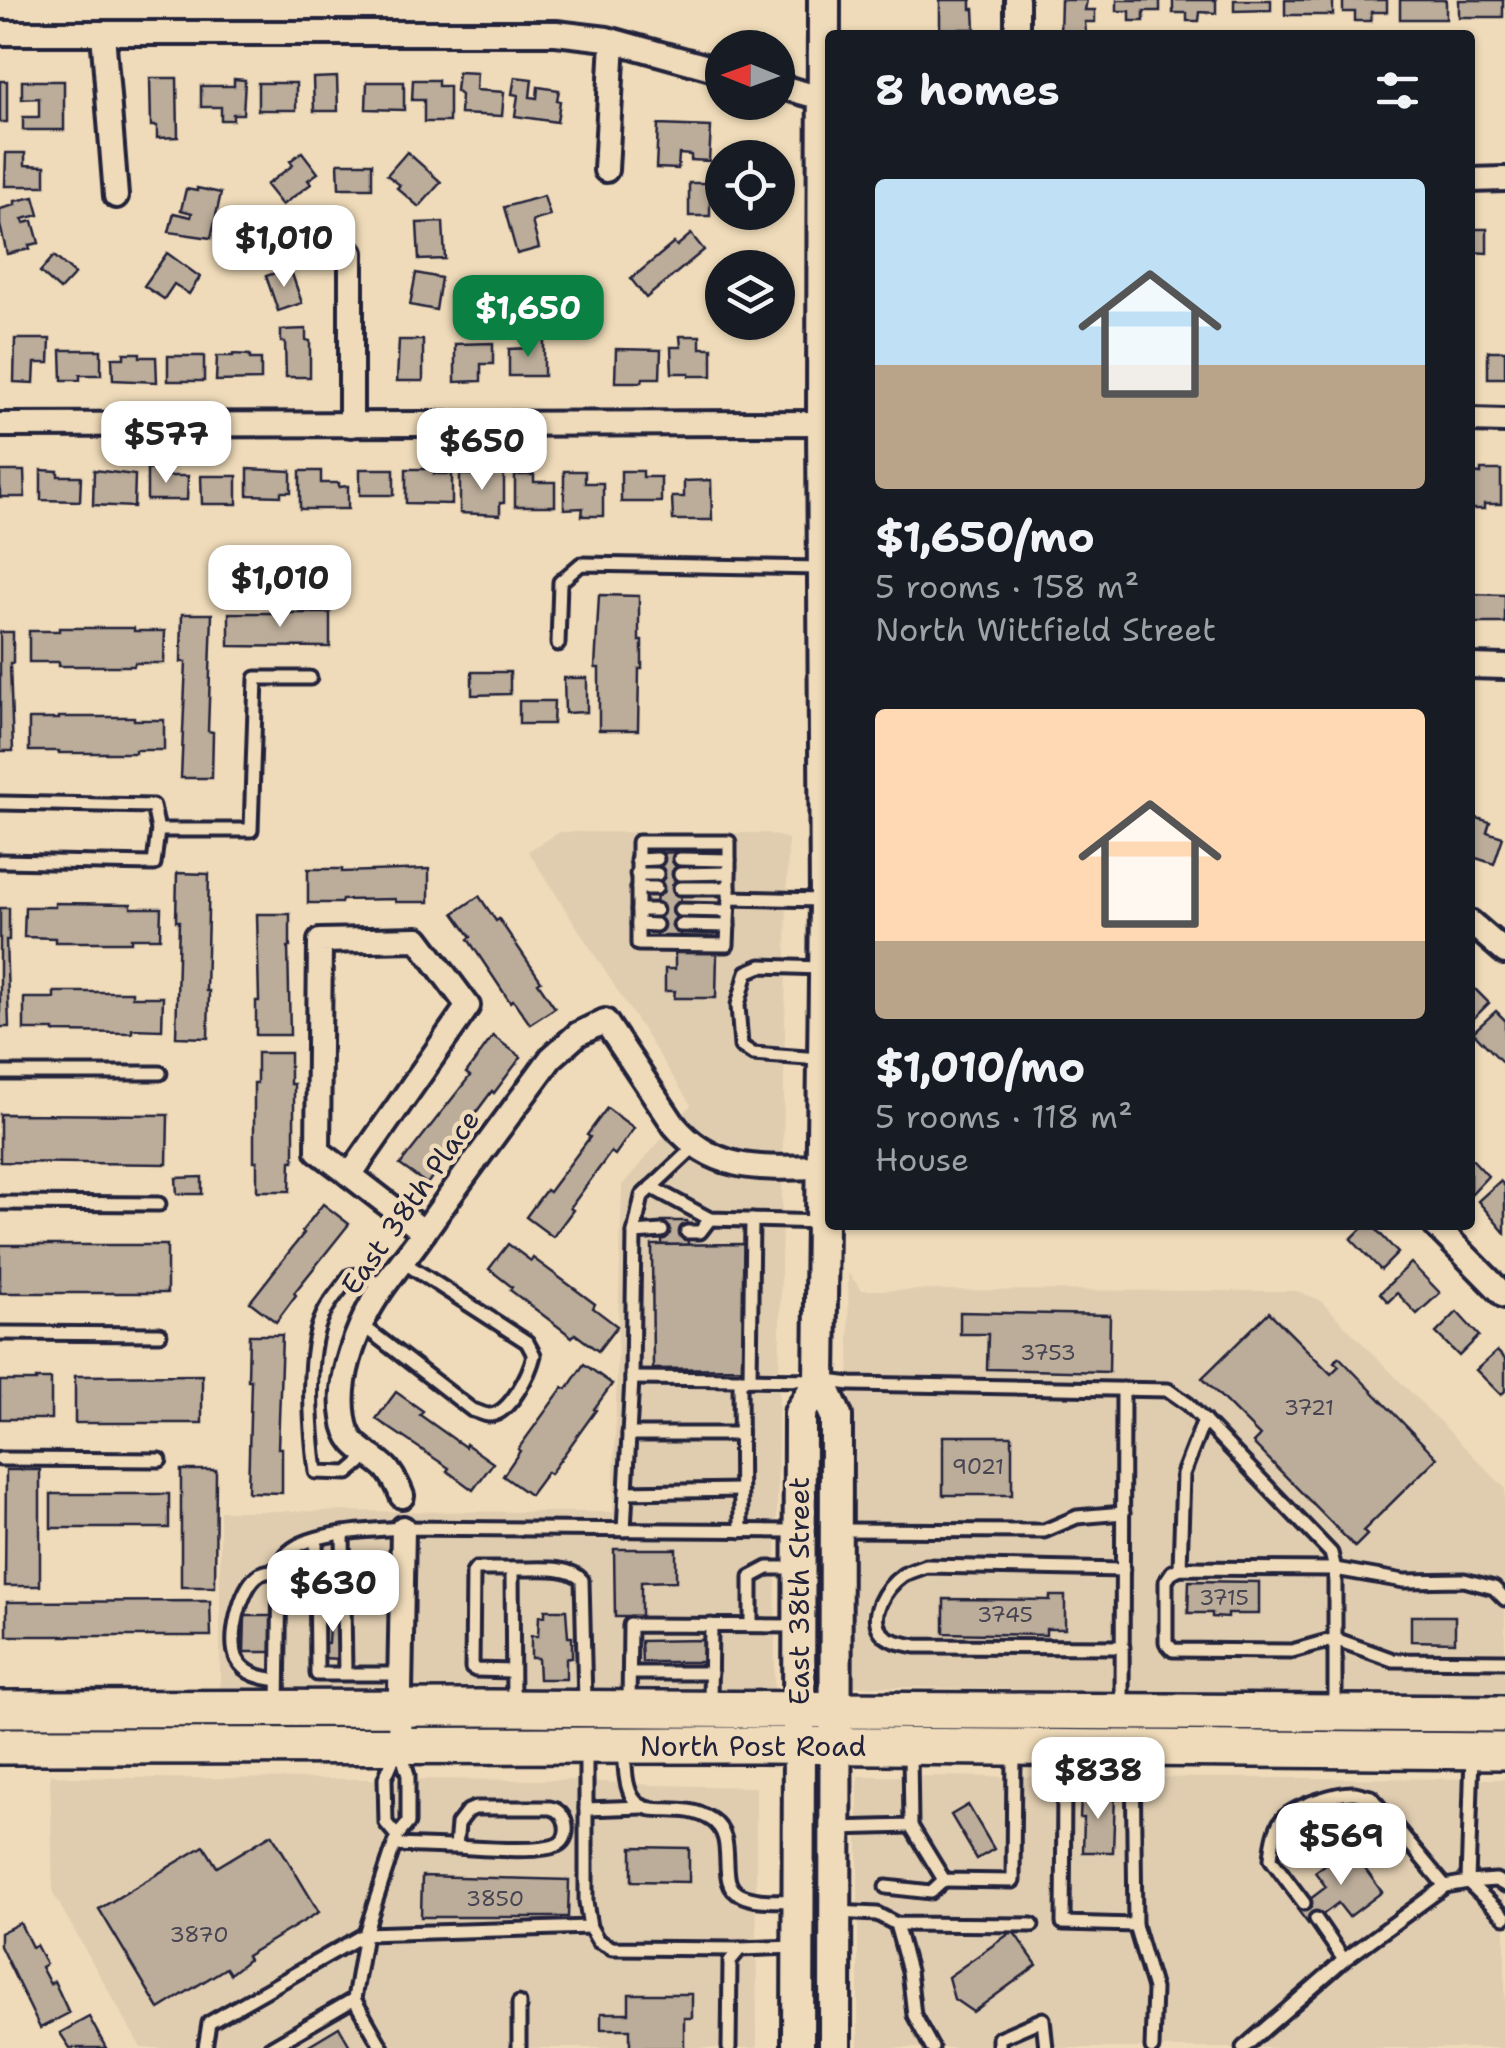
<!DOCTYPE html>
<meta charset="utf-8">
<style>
body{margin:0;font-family:"Shantell Sans",sans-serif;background:#242831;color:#f1f3f6;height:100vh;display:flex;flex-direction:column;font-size:38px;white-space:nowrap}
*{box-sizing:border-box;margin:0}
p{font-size:32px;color:#9ea1a6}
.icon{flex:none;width:55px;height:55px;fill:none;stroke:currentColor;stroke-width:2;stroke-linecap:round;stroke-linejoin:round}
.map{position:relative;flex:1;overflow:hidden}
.details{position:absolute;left:825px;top:30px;width:650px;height:1200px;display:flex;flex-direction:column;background:#171b24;border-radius:10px;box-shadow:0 2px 8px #0004}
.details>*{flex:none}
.needle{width:65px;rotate:271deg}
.fabs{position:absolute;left:705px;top:30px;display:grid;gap:20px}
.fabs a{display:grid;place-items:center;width:90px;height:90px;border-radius:50%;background:#171b24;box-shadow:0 2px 8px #0004;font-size:50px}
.price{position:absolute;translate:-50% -85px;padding:0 22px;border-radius:20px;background:#fff;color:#222;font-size:32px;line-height:65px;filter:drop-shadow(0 2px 5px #0008)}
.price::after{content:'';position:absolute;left:50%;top:60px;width:30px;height:22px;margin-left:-15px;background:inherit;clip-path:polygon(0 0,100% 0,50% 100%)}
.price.selected{background:#0b8043;color:#fff}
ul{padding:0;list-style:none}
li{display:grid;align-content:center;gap:20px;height:530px;padding:0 50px}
li span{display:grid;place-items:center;height:310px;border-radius:10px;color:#555}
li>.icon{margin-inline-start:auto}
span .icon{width:180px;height:180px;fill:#fffc;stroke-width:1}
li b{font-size:42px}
h2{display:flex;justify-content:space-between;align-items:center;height:120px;padding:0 50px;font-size:42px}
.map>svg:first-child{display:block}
</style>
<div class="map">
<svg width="1505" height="2048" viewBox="0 0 1505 2048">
<rect width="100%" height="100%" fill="#efdbb9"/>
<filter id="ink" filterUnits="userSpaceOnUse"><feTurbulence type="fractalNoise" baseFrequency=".01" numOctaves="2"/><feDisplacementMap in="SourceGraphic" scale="20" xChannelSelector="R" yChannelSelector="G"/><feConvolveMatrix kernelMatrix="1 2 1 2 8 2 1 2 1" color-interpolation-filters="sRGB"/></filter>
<g filter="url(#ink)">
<g fill="#e0cdb0">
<path d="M560,832L766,833L788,839L774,1699L220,1695V1511L613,1512L622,1185L691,1105L528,851Z"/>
<path d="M848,1273L862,1290L1297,1291L1320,1300L1505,1488V1701L854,1686Z"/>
<path d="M50,1774L70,1777L135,1778L570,1780L654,1785L756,1787L757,2048H141L53,1893Z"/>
<path d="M858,1776L1505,1779V2048H858Z"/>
</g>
<g fill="#bcad9a" stroke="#22223b" stroke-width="2.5">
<path d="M940,0H971V9H974L975,29H940Z"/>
<path d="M1061,0H1087L1085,10H1095V22H1085L1086,34H1060Z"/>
<path d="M1117,0H1160V11H1144V21H1130V11H1117Z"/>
<path d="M1173,0H1216V13L1200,12L1199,21H1187V13H1173Z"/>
<path d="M1234,0H1271V10L1234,11Z"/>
<rect x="1285" y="0" width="48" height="15"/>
<path d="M1343,0H1387V12H1371V21H1355V12H1343Z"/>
<rect x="1400" y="0" width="46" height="19"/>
<rect x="1459" y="0" width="44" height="17"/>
<path d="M458,72L477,73L476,90L504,92L502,116L460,114L461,95L456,91Z"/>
<path d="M337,77L338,111H314L313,78Z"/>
<path d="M515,77L532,79L530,97L537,98L538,87L559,90L557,100L560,101L557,122L515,116L518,95L512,94Z"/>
<path d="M150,78H177L178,137L157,138V126H151Z"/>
<path d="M234,79L245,80L243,114H233V120H221V107H201V86H234Z"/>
<path d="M413,80H438V86H449V122H424V100H412Z"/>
<rect x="0" y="81" width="7" height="41"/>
<path d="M22,81H64V130H23V117H39V98L22,99Z"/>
<path d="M367,82H404V110L366,109Z"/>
<rect x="258" y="83" width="38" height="27"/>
<path d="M658,125L711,127L709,161L691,160V155L679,154L678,169L656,168Z"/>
<path d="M302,152L318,173L308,180L311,184L282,205L266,185L293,165L290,161Z"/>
<path d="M407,152L441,182L419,207L397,188L400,185L387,175Z"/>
<path d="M6,153H25V165L45,166V186H5Z"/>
<path d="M338,163H372V188H339Z"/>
<rect x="689" y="183" width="21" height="33"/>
<path d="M197,188L221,193L211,238L169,232L174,213L191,217L192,213L181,210L186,189L197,191Z"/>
<path d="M544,196L550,216L532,221L539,248L517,254L504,207Z"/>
<path d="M34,197L39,215L22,219L24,223L33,221L39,243L29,245L30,249L7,254L0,225V209L15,205V201Z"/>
<path d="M267,222L292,228L285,260L260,255Z"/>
<path d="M443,222L445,259L419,260L417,223Z"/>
<path d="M1470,229H1487V253L1470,252Z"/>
<path d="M691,234L704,250L646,298L631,279L674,243L677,246Z"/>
<path d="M167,253L200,277L189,294L174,284L164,299L144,286Z"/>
<path d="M54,256L75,274L60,290L40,272Z"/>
<path d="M290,268L302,303L278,311L266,276Z"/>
<path d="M416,273L441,278L436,310L410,305Z"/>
<path d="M306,329V340L310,341V377H286L285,342H281V330Z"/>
<path d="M680,336H700V348H712V376H689V373H672L671,347H681Z"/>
<path d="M15,339H50L49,363H35L34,383L14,382Z"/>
<path d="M530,339H544V376H509V349L530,348Z"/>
<path d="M399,340H423V381H397Z"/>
<path d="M493,343V364H481V381L455,382V344Z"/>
<path d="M616,349L661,350L660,378H643L642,382H615Z"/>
<path d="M61,350H101V375H80V380H62Z"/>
<rect x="1488" y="351" width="17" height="27"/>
<path d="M124,353H140V357H156L157,382L113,380L112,358H124Z"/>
<path d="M233,354L250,355V359H261V380L216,381L217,356H233Z"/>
<rect x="168" y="356" width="36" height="25"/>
<path d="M147,469L166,470V476H188L187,500H147Z"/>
<path d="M248,469L291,471V492H281V496L248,495Z"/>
<rect x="360" y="469" width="34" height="26"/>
<path d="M406,469H434V474H452V504L406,503Z"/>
<path d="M41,470L58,471V476H81L80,501L41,500Z"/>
<path d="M94,470L135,475L134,507L93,505Z"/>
<path d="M478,470H504V503H500V515L460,513V475H478Z"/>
<path d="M1470,470L1471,473L1481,474V470H1501V504H1484V509H1470Z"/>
<path d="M0,471H24L25,497H0Z"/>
<path d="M300,471H321V483H339V487L348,486V509H300Z"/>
<path d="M564,471H585V483H603V516H582L583,508L564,509Z"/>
<path d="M621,471H643V477H661V502H621Z"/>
<path d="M515,475H534V482H555V506H515Z"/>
<path d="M201,476H237V504H202Z"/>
<path d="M711,480L712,520H673L672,497H684V481Z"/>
<path d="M1470,594L1505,595V623H1470Z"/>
<path d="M599,595L639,596V641H642V669H639L638,730H599V668H595Z"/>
<path d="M229,613H330V647L229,646Z"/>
<path d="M182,614H212L208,731L213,732L212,778H181L186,662H181Z"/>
<path d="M59,628H134V631H165L164,663H135L134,666H59V662H29V631H59Z"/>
<path d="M0,632H13V663H10L13,751H0Z"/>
<path d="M472,672H510V694L472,695Z"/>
<path d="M564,678H587V712L565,713Z"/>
<path d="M519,701H554L553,724H519Z"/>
<path d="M59,717H134V720H164V750H135V753H59V751H29V719H59Z"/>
<path d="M1474,817L1490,822L1487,832L1503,837L1494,864L1470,856V826Z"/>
<path d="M681,852L680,939H656L657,853Z"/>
<path d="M308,869H342V872L429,869V902H396L395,899L342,900L341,903H308Z"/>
<path d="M177,873L209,874L206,991H209L208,1038L176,1037L179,921H176Z"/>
<path d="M479,896L496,921L499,919L541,981L538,983L555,1008L530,1024L513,1000L510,1002L468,939L471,937L454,913Z"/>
<path d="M55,903L131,904V908H161L160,938H131V942H55V938L24,937L25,907H55Z"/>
<path d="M0,908H9V940H6L9,1027H0Z"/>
<path d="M257,914H290V947H288L290,1035H256V1001H259Z"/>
<path d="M675,953H717L716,998H674L675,991H665V969H675Z"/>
<path d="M1470,984L1489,1003L1470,1022Z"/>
<path d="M54,992H132V997H163L162,1030L132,1029V1033L54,1032V1030H24V998H54Z"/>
<path d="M1496,1011L1505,1020V1065L1473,1032Z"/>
<path d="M493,1036L521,1057L494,1093L492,1091L451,1146L453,1148L427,1184L400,1165L470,1076L466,1073Z"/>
<path d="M257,1053H290V1084H294V1161H291L290,1191H257V1161H254V1083H257Z"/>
<path d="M607,1108L634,1128L615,1155L611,1152L570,1208L573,1210L553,1237L526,1217L546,1190L549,1192L590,1137L587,1135Z"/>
<path d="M0,1114L168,1115L167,1164L0,1162Z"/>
<path d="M1470,1157L1488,1176L1470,1195Z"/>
<path d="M202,1177V1194H177L176,1178Z"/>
<path d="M1500,1181L1505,1186V1233L1478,1201Z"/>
<path d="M323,1204L349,1224L294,1293L296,1295L276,1322L250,1302L304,1233L302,1231Z"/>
<path d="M662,1221H687L688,1245H662Z"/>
<path d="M1365,1225H1372L1398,1253L1381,1270L1351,1239Z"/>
<path d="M508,1244L531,1261L533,1258L595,1304L593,1308L617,1326L598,1351L575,1334L572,1337L510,1290L512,1287L489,1269Z"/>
<path d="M744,1244L745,1368L653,1369L652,1245Z"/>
<rect x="0" y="1245" width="167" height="48"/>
<path d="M1411,1263L1440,1293L1417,1314L1397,1293L1388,1302L1380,1293Z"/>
<path d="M960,1312L1110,1315L1109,1372L987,1369L988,1334H960Z"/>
<path d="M1269,1312L1331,1374L1339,1366L1334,1362L1339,1357L1437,1458L1363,1531L1367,1535L1355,1547L1253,1443L1260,1436L1202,1378Z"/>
<path d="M1457,1312L1479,1336L1459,1356L1436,1333Z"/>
<path d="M249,1335H282L278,1448H282V1493L248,1492L251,1380H248Z"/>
<path d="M1497,1351L1505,1359V1391L1501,1395L1476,1370Z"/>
<path d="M584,1364L612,1384L594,1409L596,1410L550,1474L547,1472L530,1495L503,1476L520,1451L518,1449L563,1387L567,1389Z"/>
<path d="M202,1375V1423H75V1376Z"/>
<path d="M36,1379H51V1419H0V1381H36Z"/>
<path d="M396,1392L423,1411L420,1415L465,1447L466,1444L493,1463L473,1490L447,1471L449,1468L376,1419Z"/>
<rect x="943" y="1436" width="69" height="59"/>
<path d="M6,1470H40V1586H5Z"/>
<path d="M181,1470H216L215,1587H181Z"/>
<rect x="51" y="1494" width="118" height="34"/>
<path d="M614,1549H676V1581L641,1582V1617H615Z"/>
<path d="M1189,1581L1259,1582V1614H1228V1618L1212,1617V1613H1188Z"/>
<path d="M1050,1596H1065V1629H1046V1635L944,1633V1599L1050,1600Z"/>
<path d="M210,1601L211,1636H7V1602Z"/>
<path d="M330,1606H340L338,1659L323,1658L324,1643H328Z"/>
<path d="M545,1610H566L568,1637H572V1658H566V1679H539L538,1658H531V1636H538L539,1616H545Z"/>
<path d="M245,1616H276V1652H244Z"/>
<path d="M1411,1616H1455V1642L1411,1641Z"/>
<path d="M703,1640V1662H642L641,1641Z"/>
<path d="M1083,1793L1115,1794L1113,1852H1083L1084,1818H1080L1081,1799H1083Z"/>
<path d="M968,1805L994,1849L977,1859L951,1815Z"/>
<path d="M272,1834L319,1912L246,1956L248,1960L230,1974L226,1968L159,2009L99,1909L204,1846L217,1867Z"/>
<path d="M632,1847L689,1848V1882L632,1881Z"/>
<path d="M1349,1847L1382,1892L1349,1917L1338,1903L1309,1925L1297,1909L1326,1887L1315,1872Z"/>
<path d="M422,1876L569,1880L568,1917H421Z"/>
<path d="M20,1923L32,1947L36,1945L46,1964L41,1967L50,1984L54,1981L69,2013L40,2028L0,1946V1933Z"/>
<path d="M1013,1931L1037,1965L973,2012L954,1999L948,1977Z"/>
<path d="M629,1994H692V2018H684V2048H630V2029H601V2013H629Z"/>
<path d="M89,2017L106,2048H70L60,2033Z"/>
<path d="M339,2027L351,2048H304Z"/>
</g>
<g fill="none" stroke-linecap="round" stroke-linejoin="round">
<g stroke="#22223b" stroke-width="19">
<g id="service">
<path d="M558,644L560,582L581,564L820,568"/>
<path d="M0,803L153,806L158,830H251L256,678H310"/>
<path d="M680,859L729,860"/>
<path d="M637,860L657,859"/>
<path d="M0,861L154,864L158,830"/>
<path d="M637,874H657"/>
<path d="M680,874L729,873"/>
<path d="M638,888H656"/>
<path d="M680,888H729"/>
<path d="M729,898V842H638V944L727,945L729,898L822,900"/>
<path d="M638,910H656"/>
<path d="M680,910L728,911"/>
<path d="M638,924L656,925"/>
<path d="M680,925L728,926"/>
<path d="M820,1059L753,1054L741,1046L738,1005L747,972L761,966L821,968"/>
<path d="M0,1073H160"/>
<path d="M651,1187L710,1219L822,1222"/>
<path d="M0,1203L159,1204"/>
<path d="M687,1232H700L710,1219"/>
<path d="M634,1233L662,1231"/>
<path d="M362,1325L472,1410C478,1411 483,1415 489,1415C510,1415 530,1372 534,1355L527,1342L403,1262"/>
<path d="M0,1333L160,1334"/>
<path d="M632,1378L740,1379"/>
<path d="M750,1379L752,1220"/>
<path d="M629,1434H740"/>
<path d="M368,1456L348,1473L316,1472C311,1430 304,1354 323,1315C329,1301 341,1289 350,1276L362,1275L383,1286"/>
<path d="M0,1459L160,1460"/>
<path d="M626,1492L740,1490"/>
<path d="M624,1530L632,1378L634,1233L642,1196L696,1145"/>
<path d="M840,1530L1044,1531L1077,1517L1123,1513"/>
<path d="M741,1531L740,1379L820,1380L851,1384L1168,1390L1188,1404L1331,1553L1335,1569V1710"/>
<path d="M343,1533L345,1673"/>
<path d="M316,1539L317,1674H400"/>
<path d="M1180,1568L1183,1474L1204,1420"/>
<path d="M1505,1599L1494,1588L1464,1580L1404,1581L1335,1569L1180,1568L1172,1572L1166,1581V1642L1173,1650L1292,1651L1335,1639L1393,1660L1505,1661"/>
<path d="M751,1625V1577L768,1568H797"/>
<path d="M1123,1647L916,1646C906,1644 894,1643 885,1636C864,1618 886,1587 903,1575C910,1571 919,1569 926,1566L1123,1570"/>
<path d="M512,1671L476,1670L472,1668L473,1573L476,1569H512"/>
<path d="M630,1673H711"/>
<path d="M278,1680C263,1678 245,1675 237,1659C228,1639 240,1590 257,1576C263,1571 272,1571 280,1570"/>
<path d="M513,1704L512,1569C533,1570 568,1564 582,1580L585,1702"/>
<path d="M710,1705L711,1625"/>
<path d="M278,1706L280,1570C282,1565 283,1559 286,1555C305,1531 375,1530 403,1528L799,1531"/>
<path d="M629,1707L630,1625L799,1626"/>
<path d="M1122,1707L1123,1389"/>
<path d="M399,1746L408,1775V1823L397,1836L386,1823L385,1778Z"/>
<path d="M625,1750C622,1842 671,1792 712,1820C740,1839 714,1884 741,1895C757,1903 778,1900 796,1901"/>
<path d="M586,1751V1902L590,1927L598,1941L612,1948L740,1949"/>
<path d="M1079,1754L1064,1789L1063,1923L1135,1925L1133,1752"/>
<path d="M586,1809L643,1807"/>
<path d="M911,1826L944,1880L1013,1881L1014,1752"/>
<path d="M836,1828L911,1826L910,1751"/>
<path d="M394,1845L450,1847H456C477,1848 543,1854 559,1844C571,1837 568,1811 550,1808H475L468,1811L458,1824L456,1847"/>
<path d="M1468,1882L1505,1917"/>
<path d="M1468,1882L1496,1880L1505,1885"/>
<path d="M886,1887L931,1892L944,1880"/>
<path d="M1304,1903L1271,1859C1272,1848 1274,1830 1281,1821C1292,1806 1338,1792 1355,1793C1361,1794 1366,1796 1371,1797L1445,1886"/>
<path d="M836,1912L877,1914L896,1924L1032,1925"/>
<path d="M1316,1919L1344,1960"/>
<path d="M896,1924L909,1971L914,2015L932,2048"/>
<path d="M1135,1925L1154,1989L1152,2048"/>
<path d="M519,2003V2048"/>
<path d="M205,2048L209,2023L365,1934L590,1927"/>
<path d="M270,2048L354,1999"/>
<path d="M382,2048L354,1999L365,1934L397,1836"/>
<path d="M729,2048L730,1961L740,1949L797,1947"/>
<path d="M999,2048V2038L1043,2019L1046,2048"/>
<path d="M1243,2048L1344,1960L1445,1886L1468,1882L1472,1754"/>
</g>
</g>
<g stroke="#22223b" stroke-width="30">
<g id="minor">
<path d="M0,33H556L607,39L722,71"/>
<path d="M103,33L116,196"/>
<path d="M1017,35V0"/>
<path d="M778,86L825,99"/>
<path d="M606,170L613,41"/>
<path d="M1470,180L1505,179"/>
<path d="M1470,420L1505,421"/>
<path d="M0,425L823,423"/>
<path d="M351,425V253"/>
<path d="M1470,666L1505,667"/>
<path d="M1470,922L1505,952"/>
<path d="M418,939L468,1006L350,1175L318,1151L320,941Z"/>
<path d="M350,1175L424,1232"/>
<path d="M1435,1225L1505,1296"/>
<path d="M402,1496C399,1487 393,1477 387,1469C370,1451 348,1450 344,1418C338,1383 351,1346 366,1315C379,1288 402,1263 419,1239C462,1178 507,1118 551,1058L578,1034L605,1021L674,1125C715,1174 765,1168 822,1167"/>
<path d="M399,1746L403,1528"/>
</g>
</g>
<g stroke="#22223b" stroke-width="38">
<g id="secondary">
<path d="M824,0L823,423L826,900L820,1380L836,1416L835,2048"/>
<path d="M798,2048L800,1413L820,1380"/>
</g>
</g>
<g stroke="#22223b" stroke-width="42">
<g id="primary">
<path d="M0,1709L488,1708L1505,1714"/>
<path d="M0,1746L760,1745L1505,1751"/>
</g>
</g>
<use href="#service" stroke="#efdbb9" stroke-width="11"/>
<use href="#minor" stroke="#efdbb9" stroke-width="22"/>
<use href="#secondary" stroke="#efdbb9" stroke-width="30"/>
<use href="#primary" stroke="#efdbb9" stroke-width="35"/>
</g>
</g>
<g text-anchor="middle" stroke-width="9" stroke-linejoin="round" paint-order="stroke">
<g font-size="22" fill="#484553">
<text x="1048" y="1360">3753</text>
<text x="1309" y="1415">3721</text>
<text x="978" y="1474">9021</text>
<text x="1224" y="1605">3715</text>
<text x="1005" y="1622">3745</text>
<text x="495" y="1906">3850</text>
<text x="199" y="1942">3870</text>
</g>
<g font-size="28" fill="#22223b" stroke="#efdbb9">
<text transform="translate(410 1202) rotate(-55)" y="10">East 38th Place</text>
<text transform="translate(799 1591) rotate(-90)" y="10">East 38th Street</text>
<text x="753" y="1756">North Post Road</text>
</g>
</g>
</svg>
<div class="fabs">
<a><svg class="needle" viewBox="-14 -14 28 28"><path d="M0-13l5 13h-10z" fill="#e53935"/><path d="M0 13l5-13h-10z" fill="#9ea1a6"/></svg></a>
<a><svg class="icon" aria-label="locate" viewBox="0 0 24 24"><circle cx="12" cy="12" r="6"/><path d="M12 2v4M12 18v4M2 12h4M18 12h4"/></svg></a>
<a><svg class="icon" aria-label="layers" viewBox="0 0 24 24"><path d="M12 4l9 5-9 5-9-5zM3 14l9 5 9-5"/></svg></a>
</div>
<b class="price" style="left:284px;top:290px">$1,010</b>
<b class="price selected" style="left:528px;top:360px">$1,650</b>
<b class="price" style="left:166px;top:486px">$577</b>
<b class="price" style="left:482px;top:493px">$650</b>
<b class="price" style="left:280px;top:630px">$1,010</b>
<b class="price" style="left:333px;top:1635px">$630</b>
<b class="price" style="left:1098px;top:1822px">$838</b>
<b class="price" style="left:1341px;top:1888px">$569</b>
<section class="details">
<h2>8 homes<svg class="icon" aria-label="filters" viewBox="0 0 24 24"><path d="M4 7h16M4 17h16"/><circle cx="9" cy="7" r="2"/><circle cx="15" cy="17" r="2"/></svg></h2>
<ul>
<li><span style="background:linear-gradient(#bfe0f5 60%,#b9a48a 0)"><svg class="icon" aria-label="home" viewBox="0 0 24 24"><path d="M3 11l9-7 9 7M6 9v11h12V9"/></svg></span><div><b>$1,650/mo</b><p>5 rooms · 158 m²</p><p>North Wittfield Street</p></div></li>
<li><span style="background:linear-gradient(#ffd9b3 75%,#b9a48a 0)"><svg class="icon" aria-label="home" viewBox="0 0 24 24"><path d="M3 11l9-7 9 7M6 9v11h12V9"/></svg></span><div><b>$1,010/mo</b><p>5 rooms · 118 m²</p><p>House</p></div></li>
</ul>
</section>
</div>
